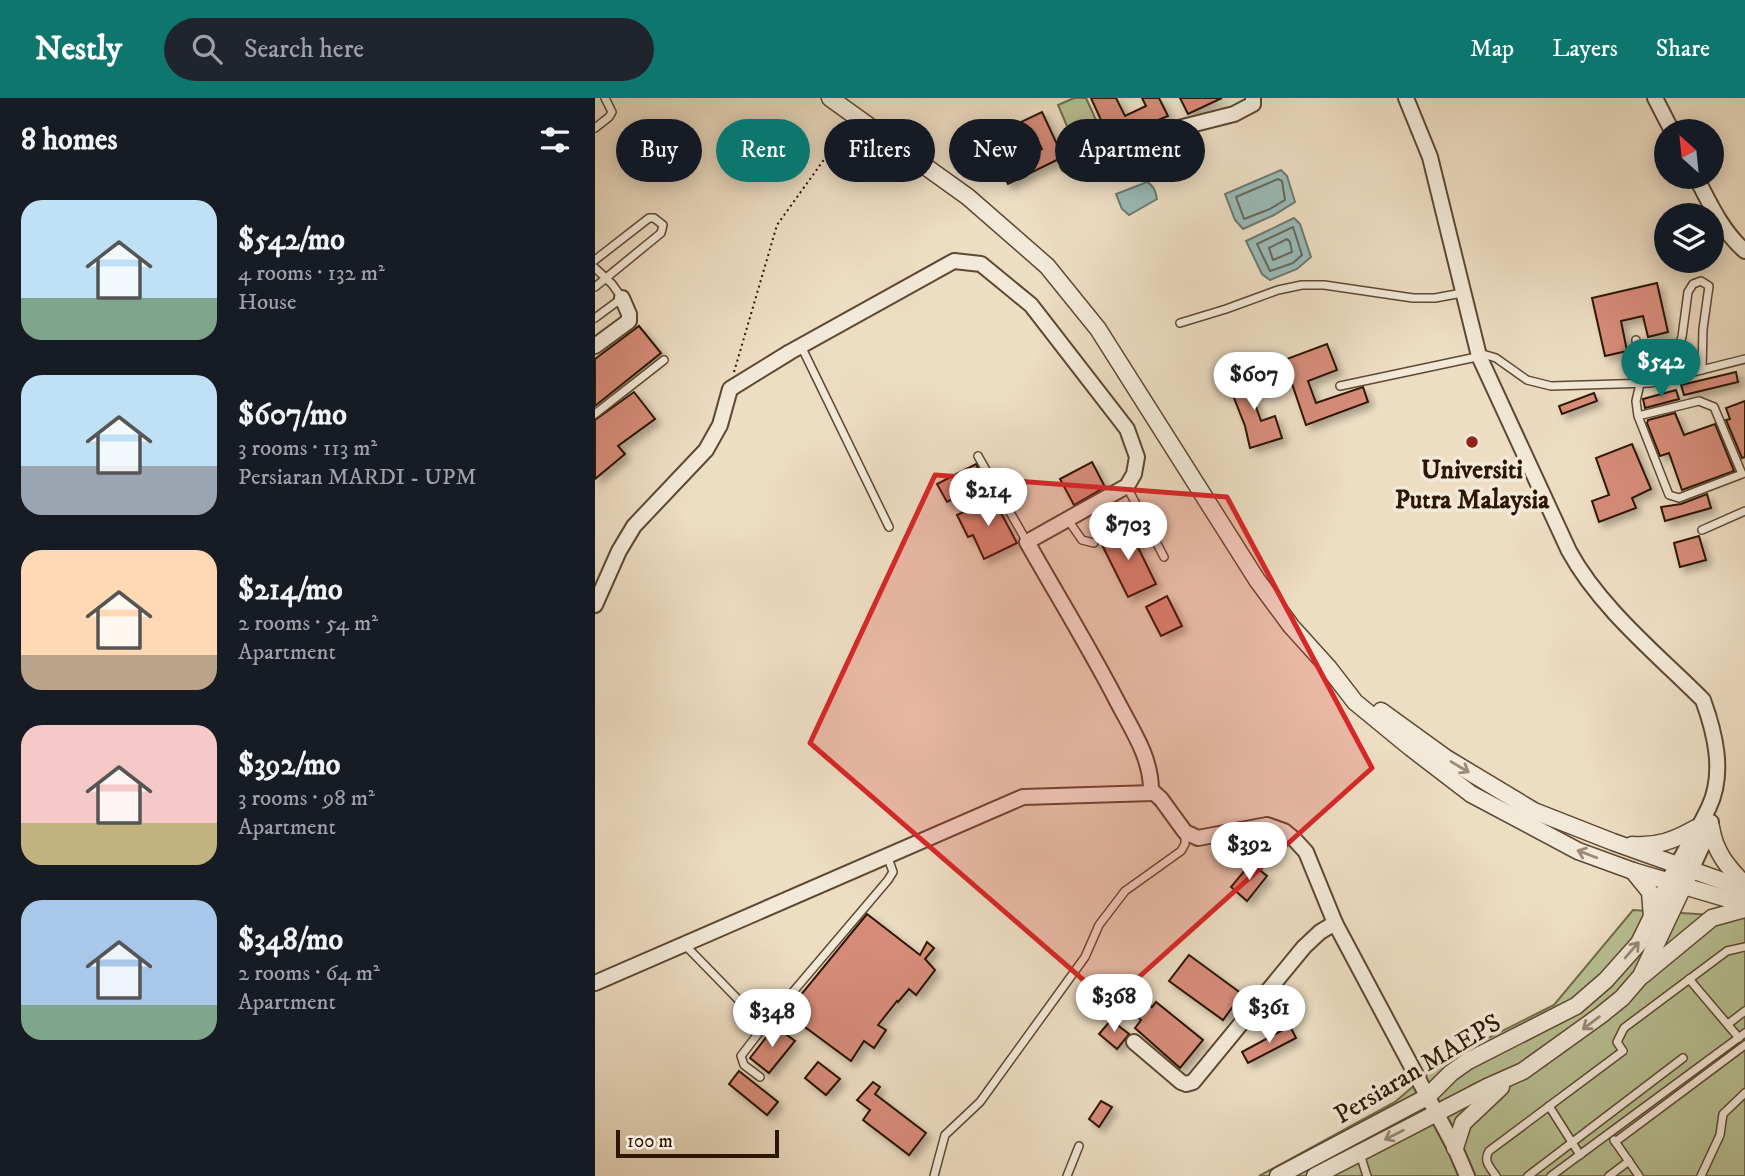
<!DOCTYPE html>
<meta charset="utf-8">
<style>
body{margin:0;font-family:"IM FELL DW Pica",serif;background:#20242c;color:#f1f3f6;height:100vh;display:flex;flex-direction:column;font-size:26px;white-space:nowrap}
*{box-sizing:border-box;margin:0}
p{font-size:23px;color:#9ea1a6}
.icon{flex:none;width:38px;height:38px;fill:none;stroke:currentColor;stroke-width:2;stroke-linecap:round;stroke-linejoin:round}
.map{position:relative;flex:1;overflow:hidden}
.drawer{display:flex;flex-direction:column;background:#171b24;width:595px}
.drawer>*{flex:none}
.banner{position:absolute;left:21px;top:21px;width:665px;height:63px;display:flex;gap:14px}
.needle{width:46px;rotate:333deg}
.buttons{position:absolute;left:1059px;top:21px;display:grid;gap:14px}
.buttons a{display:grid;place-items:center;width:70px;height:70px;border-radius:50%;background:#171b24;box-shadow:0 4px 18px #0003;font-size:35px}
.scale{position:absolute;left:21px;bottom:18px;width:163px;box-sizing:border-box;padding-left:7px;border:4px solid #2d1602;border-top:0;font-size:19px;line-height:24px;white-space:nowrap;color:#2d1602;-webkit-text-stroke:5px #f3e9d8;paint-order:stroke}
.price{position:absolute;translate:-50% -60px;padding:0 16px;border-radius:24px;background:#fff;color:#222;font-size:23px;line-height:46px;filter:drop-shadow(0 2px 4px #0008)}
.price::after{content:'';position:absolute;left:50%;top:42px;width:21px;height:16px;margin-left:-10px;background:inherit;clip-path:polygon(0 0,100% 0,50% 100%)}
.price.on{background:#0f766e;color:#fff}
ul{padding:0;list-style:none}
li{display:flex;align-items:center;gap:21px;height:175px;padding:0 21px}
li span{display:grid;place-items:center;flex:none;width:196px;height:140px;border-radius:21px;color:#555}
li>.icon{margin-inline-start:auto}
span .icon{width:84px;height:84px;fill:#fffc;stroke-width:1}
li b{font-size:30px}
h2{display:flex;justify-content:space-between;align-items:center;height:84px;padding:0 21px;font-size:30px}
.tag{padding:0 24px;border-radius:32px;background:#171b24;box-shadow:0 4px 18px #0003;font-size:24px;line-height:63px}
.tag.on{background:#0f766e;color:#fff}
header{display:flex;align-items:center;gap:42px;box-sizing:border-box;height:98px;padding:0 35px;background:#0f766e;color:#fff}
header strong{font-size:33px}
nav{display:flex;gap:38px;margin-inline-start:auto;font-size:24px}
.search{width:490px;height:63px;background:#20242c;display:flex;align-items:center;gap:18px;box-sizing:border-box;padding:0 24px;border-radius:38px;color:#9ea1a6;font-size:26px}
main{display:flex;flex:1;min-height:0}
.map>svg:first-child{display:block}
</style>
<header>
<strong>Nestly</strong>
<div class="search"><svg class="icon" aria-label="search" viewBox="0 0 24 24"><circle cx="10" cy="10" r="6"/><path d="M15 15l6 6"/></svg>Search here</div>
<nav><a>Map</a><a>Layers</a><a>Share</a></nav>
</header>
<main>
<section class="drawer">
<h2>8 homes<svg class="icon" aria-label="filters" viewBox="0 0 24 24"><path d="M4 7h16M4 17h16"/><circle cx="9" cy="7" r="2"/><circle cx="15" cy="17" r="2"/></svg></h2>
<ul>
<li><span style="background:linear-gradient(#bfe0f5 70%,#7fa58c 0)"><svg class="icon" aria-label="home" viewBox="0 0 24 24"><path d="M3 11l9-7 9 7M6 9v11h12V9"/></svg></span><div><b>$542/mo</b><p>4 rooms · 132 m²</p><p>House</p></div></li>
<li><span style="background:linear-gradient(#bfe0f5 65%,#9aa5b1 0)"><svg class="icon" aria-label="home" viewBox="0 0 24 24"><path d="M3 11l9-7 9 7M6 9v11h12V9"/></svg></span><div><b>$607/mo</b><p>3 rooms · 113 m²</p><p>Persiaran MARDI - UPM</p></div></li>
<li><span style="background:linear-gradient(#ffd9b3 75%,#b9a48a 0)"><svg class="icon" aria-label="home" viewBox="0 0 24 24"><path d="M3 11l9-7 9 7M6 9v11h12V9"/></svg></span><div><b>$214/mo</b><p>2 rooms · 54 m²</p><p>Apartment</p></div></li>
<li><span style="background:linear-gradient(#f6c9c9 70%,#c2b280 0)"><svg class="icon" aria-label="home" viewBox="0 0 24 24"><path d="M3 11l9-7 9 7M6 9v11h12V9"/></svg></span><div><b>$392/mo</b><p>3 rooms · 98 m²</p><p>Apartment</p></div></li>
<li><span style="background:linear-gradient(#a9c7e8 75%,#7fa58c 0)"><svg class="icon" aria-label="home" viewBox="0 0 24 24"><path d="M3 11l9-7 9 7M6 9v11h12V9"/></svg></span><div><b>$348/mo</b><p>2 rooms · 64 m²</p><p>Apartment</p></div></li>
</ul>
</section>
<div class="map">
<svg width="1150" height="1078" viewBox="0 0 1150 1078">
<defs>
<filter id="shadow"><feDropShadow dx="5" dy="5" stdDeviation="3.5" flood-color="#0004"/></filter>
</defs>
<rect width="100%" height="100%" fill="#edddc3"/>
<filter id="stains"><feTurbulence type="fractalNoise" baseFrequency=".00286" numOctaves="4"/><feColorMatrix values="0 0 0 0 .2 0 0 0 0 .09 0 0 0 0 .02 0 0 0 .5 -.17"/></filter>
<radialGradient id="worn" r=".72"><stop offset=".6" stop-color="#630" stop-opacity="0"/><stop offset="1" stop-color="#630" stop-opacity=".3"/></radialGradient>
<g fill="#b8c194" stroke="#726c4b" stroke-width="2">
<path d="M479,0H491L511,44L484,56L463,7Z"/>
<path d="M1038,812L1150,819V1078H664L800,1004L849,962L959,907Z"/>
</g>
<g fill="#9abbb8" stroke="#6e796f" stroke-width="2">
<path d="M686,72L692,78L700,104L679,117L648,131L640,122L630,96Z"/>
<path d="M552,84C559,87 561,94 562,101L534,117L527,111L521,96Z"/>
<path d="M699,120L705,126L716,159L702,171L675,182L667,176L651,143Z"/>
</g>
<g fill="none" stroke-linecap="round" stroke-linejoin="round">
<g stroke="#64685d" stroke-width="2">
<path d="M683,81L687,83L690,102L675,111L649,121L641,99Z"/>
<path d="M698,129L707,157L698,165L675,173L662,146Z"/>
<path d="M692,141L695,144L697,154L678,162L674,150Z"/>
</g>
</g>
<g fill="#d68c79" stroke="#2d1602" stroke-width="2" fill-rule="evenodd" filter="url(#shadow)">
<path d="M496,0H521L530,18L551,8L547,0H564L573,18L515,42Z"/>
<path d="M585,0H627L593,16Z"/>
<path d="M447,14L468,59L413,86L392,40ZM439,35L447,51L426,61L418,45Z"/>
<path d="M1062,185L1073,234L1053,239L1048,218L1026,223L1032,253L1010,258L997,200Z"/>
<path d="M44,228L66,255L0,308V261Z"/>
<path d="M732,246L742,272L713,283L721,305L768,289L773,304L711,327L689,262Z"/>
<path d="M1141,274L1143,284L1089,297L1086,287Z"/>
<path d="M668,275L673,286L655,292L666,323L680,318L687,340L655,350L650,328L634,287Z"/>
<path d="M1081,292L1084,301L1050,310L1048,301Z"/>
<path d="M39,294L60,321L23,348L30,356L0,381V322Z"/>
<path d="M999,295L1002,303L967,316L964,308Z"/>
<path d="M1150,303V359L1147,360L1131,322L1135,321L1131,310Z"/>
<path d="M1080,315L1089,337L1120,326L1139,373L1087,392L1074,355L1065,358L1052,325L1053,322Z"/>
<path d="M1037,346L1056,391L1037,400L1041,410L1004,424L997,403L1014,397L1001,360Z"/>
<path d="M497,364L510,389L479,407L465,381Z"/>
<path d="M381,366L390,384L352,404L342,386Z"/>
<path d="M1112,396L1116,410L1070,423L1066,409L1086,406Z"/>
<path d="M398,400L422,445L389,461L378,437L373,439L362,417Z"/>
<path d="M533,429L561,486L533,499L505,443Z"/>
<path d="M1104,438L1111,462L1085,469L1079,445Z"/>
<path d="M572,498L587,528L566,538L551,509Z"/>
<path d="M656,765L672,778L652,803L636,789Z"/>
<path d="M272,816L325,857L332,844L339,850L330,861L340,872L321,897L314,891L303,904L302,903L283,927L291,932L279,950L269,943L256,963L191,915Z"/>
<path d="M594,857L647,896L628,922L574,883Z"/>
<path d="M540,894L557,909L561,904L608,942L585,970L540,930L546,922L529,906Z"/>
<path d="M516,922L534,936L522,951L504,936Z"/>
<path d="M180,928L200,943L174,975L155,960Z"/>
<path d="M695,928L701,940L653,965L647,954Z"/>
<path d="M223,964L245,981L231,997L210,980Z"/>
<path d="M144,973L183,1004L172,1017L134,986Z"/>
<path d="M278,984L285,989L280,996L331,1035L314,1057L268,1022L275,1012L262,1002Z"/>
<path d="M506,1003L517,1009L504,1029L494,1021Z"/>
</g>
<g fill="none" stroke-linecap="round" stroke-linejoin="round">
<g stroke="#5d4832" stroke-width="10">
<g id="service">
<path d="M0,30L14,19L17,14L10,0"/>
<path d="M0,162L54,120H59L68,127L66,135L0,189"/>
<path d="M0,170L17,186L27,200L0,220"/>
<path d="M585,225L631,211L683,192L707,187H729L818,200H840L867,195"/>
<path d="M1041,242L1045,286L1041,303L1043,318L1074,397L1084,400L1147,376L1119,309L1104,303L1043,318"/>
<path d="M206,248L294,429"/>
<path d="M1072,281L1087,239L1093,194L1098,186L1106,183L1114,188L1108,231L1107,272"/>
<path d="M745,288L891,257L901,260L932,282L956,288L1055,285L1150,261"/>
<path d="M0,316L69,262"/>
<path d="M383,358L432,444"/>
<path d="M532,389L569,459"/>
<path d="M473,422L487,442L499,445"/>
<path d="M1107,432L1150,413"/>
<path d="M89,846L169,928L293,782L298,774L292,757"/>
<path d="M1094,881L1144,940"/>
<path d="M1133,926L1150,913"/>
<path d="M165,979L149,967L146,958L169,928"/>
<path d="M954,1008L985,1057"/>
<path d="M1019,1042L1044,1078"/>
<path d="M1020,1044L1150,947"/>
<path d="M765,1056L772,1078"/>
<path d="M339,1078L350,1037L385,1004L490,859L504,827L530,793L586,753L590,746V734"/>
<path d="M472,1078L484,1048"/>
<path d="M901,1078C895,1069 888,1063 894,1053L1028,953L1022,944L1029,930L1132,853L1150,849"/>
<path d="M933,1078L1088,960"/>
<path d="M956,1078L1150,935"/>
<path d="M1014,1078L1034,1063"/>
<path d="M1106,1078L1125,1037L1128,1016L1150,995"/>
</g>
</g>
<g stroke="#5d4832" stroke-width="18">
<g id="minor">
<path d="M811,0L835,59L884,258L974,453C1005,510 1062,556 1108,602C1120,635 1130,675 1114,709C1105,729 1092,748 1082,768"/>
<path d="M1060,0L1077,33"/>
<path d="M473,67L564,35L639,16L658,6V0"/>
<path d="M1101,79C1115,106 1127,133 1150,153"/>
<path d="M0,248L34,223V216L27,200"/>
<path d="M0,507L24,453L39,428L111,352L125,327L135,291L195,254L359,163L386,166L436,207L532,331L542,359L539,376L532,388L432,444C462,497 494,549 522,603C537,632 556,659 556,692L566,701L590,734L603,740L672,727L689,733L700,742L711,754L740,825L860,1050L872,1078"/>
<path d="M1096,772L1116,729V724"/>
<path d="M0,885L428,699L558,695"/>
<path d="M539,944L586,984L591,986L598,984L709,849L725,834L740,825"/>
</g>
</g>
<g stroke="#5d4832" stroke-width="19">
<g id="tertiary">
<path d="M235,0L373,99L452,168L503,231L662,482L696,528L733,569L760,604L816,650L876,696L983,753L1038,773L1150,806"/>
<path d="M786,613L851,660L939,713L1018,744L1150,791"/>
<path d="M1116,729C1120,755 1133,769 1150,787"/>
<path d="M1037,747C1062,749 1080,742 1101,730"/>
<path d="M1038,773L1055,794L1057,819"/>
<path d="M1048,877L1117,820L1150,811"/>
<path d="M860,1050L868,1025L906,989"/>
<path d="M683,1078L832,999L856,975L873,963L981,908L1011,882L1044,845L1082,768"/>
<path d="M720,1078L892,989L928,973L1006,917L1027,900L1046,878L1096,772"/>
</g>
</g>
<path stroke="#2d1602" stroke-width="2" stroke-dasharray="2 3.5" stroke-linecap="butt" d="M139,274L182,127L233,56"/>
<use href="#service" stroke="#f3e9d8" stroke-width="7"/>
<use href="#minor" stroke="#f3e9d8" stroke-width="14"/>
<use href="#tertiary" stroke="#f3e9d8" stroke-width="16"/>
</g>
<defs><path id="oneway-shaft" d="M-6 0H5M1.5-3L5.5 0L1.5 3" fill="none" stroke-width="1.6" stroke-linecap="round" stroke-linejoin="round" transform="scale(1.75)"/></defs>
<g stroke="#9a8a78">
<use href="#oneway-shaft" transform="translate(865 669) rotate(31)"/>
<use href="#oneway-shaft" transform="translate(992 756) rotate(-159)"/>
<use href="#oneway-shaft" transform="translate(1037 852) rotate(-49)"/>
<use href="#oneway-shaft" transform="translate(996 925) rotate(143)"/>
<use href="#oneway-shaft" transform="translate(799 1037) rotate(153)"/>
</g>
<path fill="#d62828" fill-opacity="0.2" stroke="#d62828" stroke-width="5" stroke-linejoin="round" d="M340,377L632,399L777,670L515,905L215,645Z"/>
<circle fill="#8f2418" stroke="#f3e9d8" stroke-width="2.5" cx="877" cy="344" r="7"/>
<g text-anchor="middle" stroke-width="7" stroke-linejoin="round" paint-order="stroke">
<g font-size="26" font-weight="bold" fill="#2d1602" stroke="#f3e9d8">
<text x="877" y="380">Universiti<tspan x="877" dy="30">Putra Malaysia</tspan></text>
</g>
<g font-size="26" fill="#2d1602" stroke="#f3e9d8">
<text transform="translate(822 970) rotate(-31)" y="9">Persiaran MAEPS</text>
</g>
</g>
<rect width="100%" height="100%" filter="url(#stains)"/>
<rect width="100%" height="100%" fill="url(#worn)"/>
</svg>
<div class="buttons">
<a><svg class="needle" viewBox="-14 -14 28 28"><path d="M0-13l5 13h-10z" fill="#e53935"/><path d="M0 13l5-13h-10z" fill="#9ea1a6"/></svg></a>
<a><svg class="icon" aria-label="layers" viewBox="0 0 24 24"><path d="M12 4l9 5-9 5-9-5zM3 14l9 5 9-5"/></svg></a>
</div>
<div class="scale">100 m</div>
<b class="price on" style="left:1066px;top:301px">$542</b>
<b class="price" style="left:659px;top:314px">$607</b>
<b class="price" style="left:393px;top:430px">$214</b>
<b class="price" style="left:533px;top:464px">$703</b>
<b class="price" style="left:654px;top:784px">$392</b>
<b class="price" style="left:519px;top:936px">$368</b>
<b class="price" style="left:674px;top:947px">$361</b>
<b class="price" style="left:177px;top:951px">$348</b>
<div class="banner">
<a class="tag">Buy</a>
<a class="tag on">Rent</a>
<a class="tag">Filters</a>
<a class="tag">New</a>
<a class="tag">Apartment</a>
</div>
</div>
</main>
